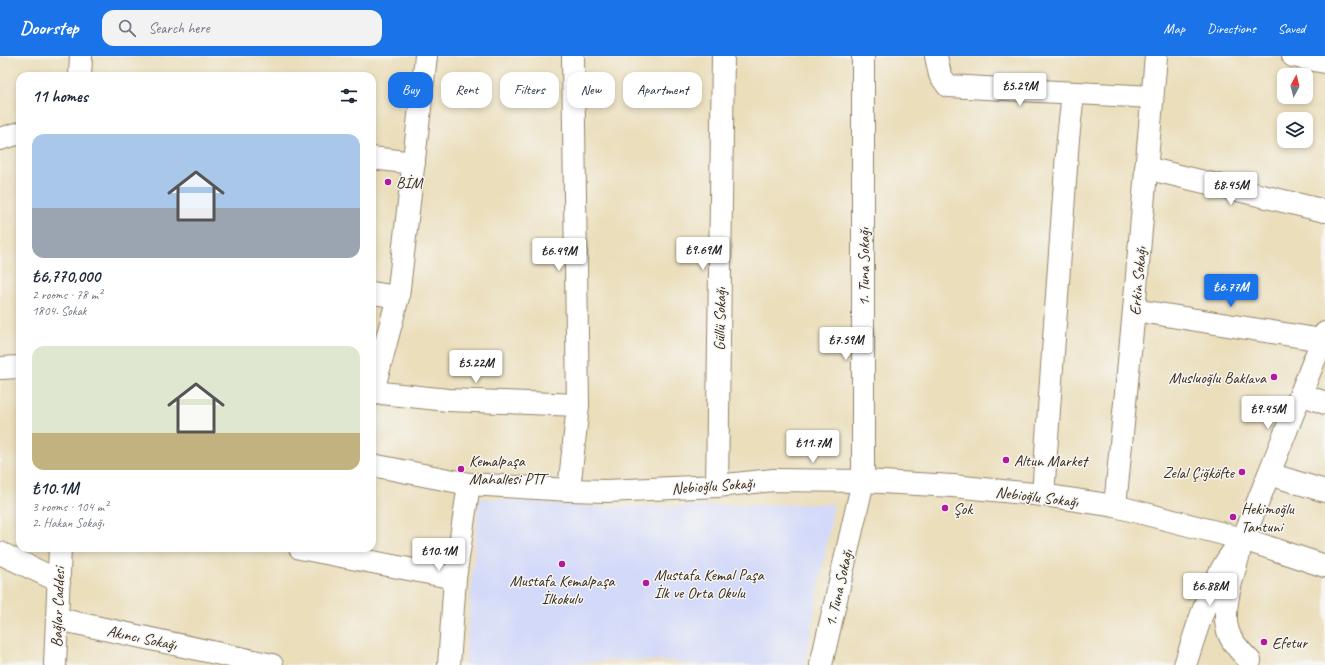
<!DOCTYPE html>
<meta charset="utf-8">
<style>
body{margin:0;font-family:Caveat,sans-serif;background:#f2f2f3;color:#1f2937;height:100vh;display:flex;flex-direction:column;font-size:15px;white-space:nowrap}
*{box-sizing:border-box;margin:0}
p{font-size:13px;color:#747a83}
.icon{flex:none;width:22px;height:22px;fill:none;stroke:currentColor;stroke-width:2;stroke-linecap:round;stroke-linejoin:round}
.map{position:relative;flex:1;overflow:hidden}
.sheet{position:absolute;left:16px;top:16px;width:360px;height:480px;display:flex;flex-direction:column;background:#fff;border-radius:12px;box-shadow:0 2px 6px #0003}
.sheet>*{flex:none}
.hud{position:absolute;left:388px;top:16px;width:380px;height:36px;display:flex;gap:8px}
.needle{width:26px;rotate:7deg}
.fabs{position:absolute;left:1277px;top:12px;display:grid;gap:8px}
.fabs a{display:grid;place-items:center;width:36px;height:36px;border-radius:8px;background:#fff;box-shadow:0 2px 6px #0003;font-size:20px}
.price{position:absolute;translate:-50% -34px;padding:0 9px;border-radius:4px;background:#fff;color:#222;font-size:13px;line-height:26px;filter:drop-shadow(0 1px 2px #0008)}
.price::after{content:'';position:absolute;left:50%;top:24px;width:12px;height:9px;margin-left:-6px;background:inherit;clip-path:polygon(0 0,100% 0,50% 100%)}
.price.selected{background:#1a73e8;color:#fff}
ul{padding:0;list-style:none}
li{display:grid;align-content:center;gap:8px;height:212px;padding:0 16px}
li span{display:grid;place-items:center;height:124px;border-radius:12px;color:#555}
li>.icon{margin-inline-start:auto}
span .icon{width:72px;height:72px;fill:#fffc;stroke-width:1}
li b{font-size:17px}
h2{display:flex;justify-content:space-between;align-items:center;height:48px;padding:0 16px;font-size:17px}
.chip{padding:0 14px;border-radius:12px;background:#fff;box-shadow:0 2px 6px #0003;font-size:14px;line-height:36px}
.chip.selected{background:#1a73e8;color:#fff}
header{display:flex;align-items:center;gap:24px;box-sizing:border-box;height:56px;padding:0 20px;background:#1a73e8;color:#fff}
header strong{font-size:19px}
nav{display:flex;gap:22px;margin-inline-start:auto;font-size:14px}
.search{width:280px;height:36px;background:#f2f2f3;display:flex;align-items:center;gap:10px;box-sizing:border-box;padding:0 14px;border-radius:12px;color:#747a83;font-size:15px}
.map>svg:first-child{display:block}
</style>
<header>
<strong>Doorstep</strong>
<div class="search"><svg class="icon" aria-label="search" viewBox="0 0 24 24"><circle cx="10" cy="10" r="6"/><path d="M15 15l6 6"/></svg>Search here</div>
<nav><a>Map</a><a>Directions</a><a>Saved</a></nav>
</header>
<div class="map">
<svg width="1325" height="609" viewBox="0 0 1325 609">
<rect width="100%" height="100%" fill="#f6f6f2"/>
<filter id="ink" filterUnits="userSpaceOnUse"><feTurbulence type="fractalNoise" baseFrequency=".025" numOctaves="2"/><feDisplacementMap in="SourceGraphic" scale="8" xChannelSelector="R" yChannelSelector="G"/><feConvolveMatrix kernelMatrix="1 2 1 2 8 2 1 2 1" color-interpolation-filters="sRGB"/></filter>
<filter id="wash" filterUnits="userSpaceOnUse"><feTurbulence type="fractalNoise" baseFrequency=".012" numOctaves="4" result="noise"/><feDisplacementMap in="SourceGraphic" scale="16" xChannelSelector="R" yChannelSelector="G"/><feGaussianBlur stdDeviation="0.9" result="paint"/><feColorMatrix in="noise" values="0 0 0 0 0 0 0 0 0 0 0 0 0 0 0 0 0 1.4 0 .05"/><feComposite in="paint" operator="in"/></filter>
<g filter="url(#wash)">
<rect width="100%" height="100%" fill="#ebdebb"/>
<path fill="#d3d9f9" d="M479,442L587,451L834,448L805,609H692L673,605L610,604L561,609H465Z"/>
</g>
<g filter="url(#ink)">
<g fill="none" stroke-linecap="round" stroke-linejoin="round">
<g stroke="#93846c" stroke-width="24">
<g id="minor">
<path d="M936,0L940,19L948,30L1152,41"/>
<path d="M1293,0L1325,6"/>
<path d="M80,20L81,0"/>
<path d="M0,83L20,77"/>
<path d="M372,102L414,107"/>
<path d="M1146,112L1325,155"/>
<path d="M372,237L398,241"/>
<path d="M1134,254L1322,284"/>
<path d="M0,312L20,311"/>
<path d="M372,336L448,344L578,349"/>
<path d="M1301,338L1325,347"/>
<path d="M372,339L398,241L426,0"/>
<path d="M372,409L469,428L569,434L606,435L717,430L773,424L863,425L953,430L1043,439L1115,450L1243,483L1325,510"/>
<path d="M1269,418L1325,435"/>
<path d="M717,430L723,0"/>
<path d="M569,434L578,349L573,0"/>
<path d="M1043,439L1068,83L1073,37"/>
<path d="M1115,450L1134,254L1156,0"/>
<path d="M300,492L455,522"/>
<path d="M0,497L59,525"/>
<path d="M58,563L272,609"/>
<path d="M55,609L60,492"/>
<path d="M449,609L455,522L469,428"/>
<path d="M821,609L863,425V0"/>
</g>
</g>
<g stroke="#93846c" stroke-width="24">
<g id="major">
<path d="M1239,498C1233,519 1220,557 1229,578C1233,588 1242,597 1250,605"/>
<path d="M1185,609C1200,564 1211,519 1243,483L1325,277"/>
</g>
</g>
<use href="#minor" stroke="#fff" stroke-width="22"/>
<use href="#major" stroke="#fff" stroke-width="22"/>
</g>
</g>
<g fill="#b5179e" stroke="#f6f6f2" stroke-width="1.5">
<circle cx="388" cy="126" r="4"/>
<circle cx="1274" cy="321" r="4"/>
<circle cx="1006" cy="404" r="4"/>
<circle cx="461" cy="413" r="4"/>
<circle cx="1242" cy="416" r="4"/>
<circle cx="945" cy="452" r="4"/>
<circle cx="1233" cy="461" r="4"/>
<circle cx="562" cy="508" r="4"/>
<circle cx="646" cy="527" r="4"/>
<circle cx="1264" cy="586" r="4"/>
</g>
<g text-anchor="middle" stroke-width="3" stroke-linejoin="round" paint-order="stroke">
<g font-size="16" fill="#3b2a1e" stroke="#f6f6f2" text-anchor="start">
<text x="396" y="132">BİM</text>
<text x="1266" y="327" text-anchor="end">Musluoğlu Baklava</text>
<text x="469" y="410">Kemalpaşa<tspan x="469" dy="18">Mahallesi PTT</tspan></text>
<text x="1014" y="410">Altun Market</text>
<text x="1234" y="422" text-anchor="end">Zelal Çiğköfte</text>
<text x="953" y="458">Şok</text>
<text x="1241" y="458">Hekimoğlu<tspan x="1241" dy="18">Tantuni</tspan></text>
<text x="654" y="524">Mustafa Kemal Paşa<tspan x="654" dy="18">İlk ve Orta Okulu</tspan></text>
<text x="562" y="530" text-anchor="middle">Mustafa Kemalpaşa<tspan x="562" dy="18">İlkokulu</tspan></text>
<text x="1272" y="592">Efetur</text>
</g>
<g font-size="16" fill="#3b2a1e" stroke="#f6f6f2">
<text transform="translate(863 211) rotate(-90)" y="6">1. Tuna Sokağı</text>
<text transform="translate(1137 225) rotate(-85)" y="6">Erkin Sokağı</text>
<text transform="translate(719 263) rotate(-89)" y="6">Güllü Sokağı</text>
<text transform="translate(713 429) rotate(-4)" y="6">Nebioğlu Sokağı</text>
<text transform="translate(1037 440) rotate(7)" y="6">Nebioğlu Sokağı</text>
<text transform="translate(838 532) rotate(-77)" y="6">1. Tuna Sokağı</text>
<text transform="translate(57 551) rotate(-88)" y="6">Bağlar Caddesi</text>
<text transform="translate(142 581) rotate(12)" y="6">Akıncı Sokağı</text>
</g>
</g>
</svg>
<div class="fabs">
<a><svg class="needle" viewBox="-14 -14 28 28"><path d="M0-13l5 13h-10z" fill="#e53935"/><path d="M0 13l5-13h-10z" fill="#747a83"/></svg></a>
<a><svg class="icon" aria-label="layers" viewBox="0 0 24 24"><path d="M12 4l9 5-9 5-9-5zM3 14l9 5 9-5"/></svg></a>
</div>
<b class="price" style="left:1020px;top:51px">₺5.29M</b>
<b class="price" style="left:1231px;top:150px">₺8.45M</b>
<b class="price" style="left:703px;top:215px">₺9.69M</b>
<b class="price" style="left:559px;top:216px">₺6.49M</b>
<b class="price selected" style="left:1231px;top:252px">₺6.77M</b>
<b class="price" style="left:846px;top:305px">₺7.59M</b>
<b class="price" style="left:476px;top:328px">₺5.22M</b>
<b class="price" style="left:1268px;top:374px">₺9.45M</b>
<b class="price" style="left:813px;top:408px">₺11.7M</b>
<b class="price" style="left:439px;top:516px">₺10.1M</b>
<b class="price" style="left:1210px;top:551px">₺6.88M</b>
<div class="hud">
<a class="chip selected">Buy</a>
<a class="chip">Rent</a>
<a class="chip">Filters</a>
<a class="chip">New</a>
<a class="chip">Apartment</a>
</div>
<section class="sheet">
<h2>11 homes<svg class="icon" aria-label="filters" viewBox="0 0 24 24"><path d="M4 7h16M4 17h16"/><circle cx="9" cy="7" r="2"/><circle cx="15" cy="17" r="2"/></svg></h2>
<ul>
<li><span style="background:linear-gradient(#a9c7e8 60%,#9aa5b1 0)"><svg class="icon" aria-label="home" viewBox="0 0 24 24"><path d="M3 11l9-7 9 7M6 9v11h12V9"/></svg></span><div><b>₺6,770,000</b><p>2 rooms · 78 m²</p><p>1804. Sokak</p></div></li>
<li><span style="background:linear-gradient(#dfe7d0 70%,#c2b280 0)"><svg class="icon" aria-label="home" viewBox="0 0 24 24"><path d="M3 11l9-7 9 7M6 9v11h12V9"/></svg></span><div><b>₺10.1M</b><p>3 rooms · 104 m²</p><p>2. Hakan Sokağı</p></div></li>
</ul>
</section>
</div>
